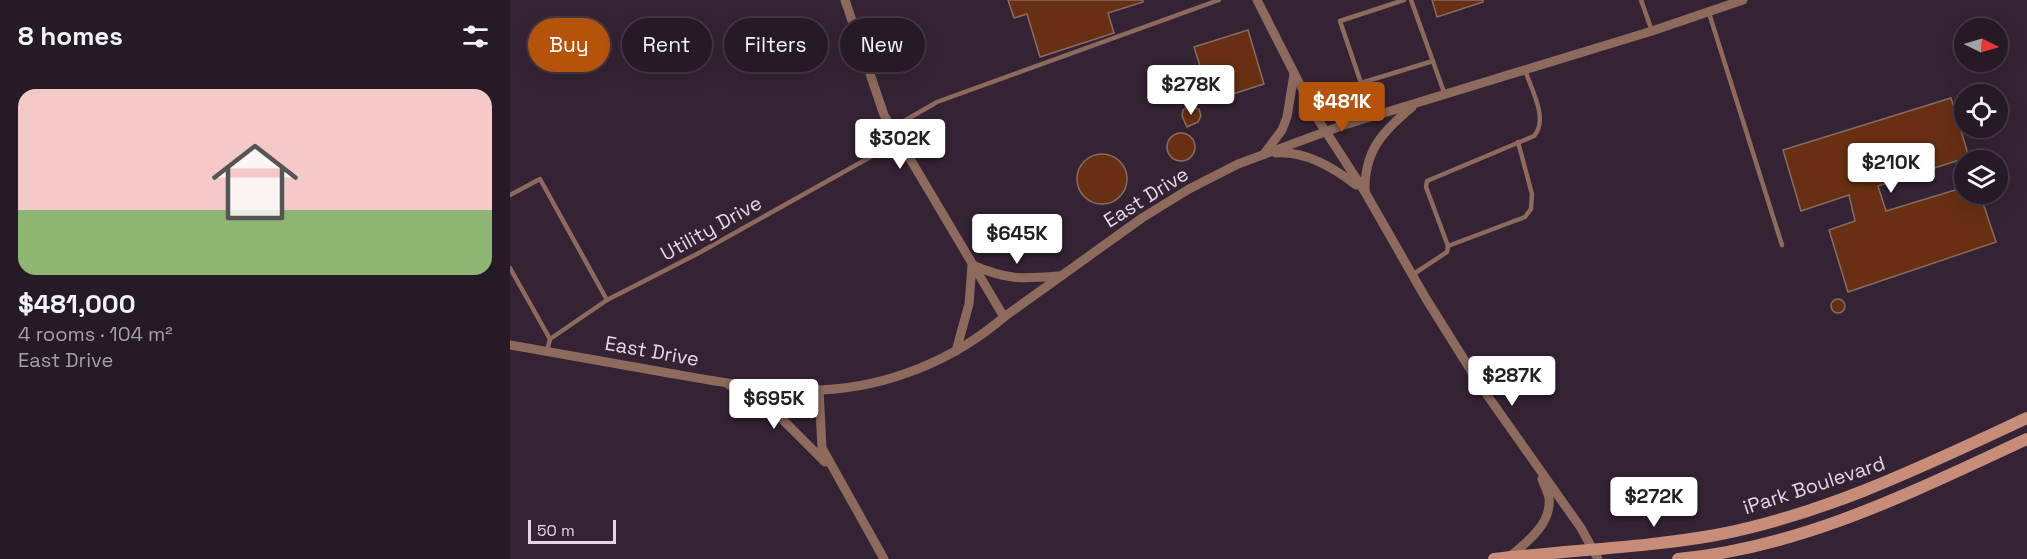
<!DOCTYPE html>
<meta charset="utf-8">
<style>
body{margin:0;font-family:"Space Grotesk",sans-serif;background:#332733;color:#f1f3f6;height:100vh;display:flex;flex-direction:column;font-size:22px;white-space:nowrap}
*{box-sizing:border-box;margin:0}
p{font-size:20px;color:#a4a1a7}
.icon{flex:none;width:33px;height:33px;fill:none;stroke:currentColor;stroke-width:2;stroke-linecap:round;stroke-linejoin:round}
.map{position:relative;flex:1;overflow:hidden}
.panel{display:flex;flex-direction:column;background:#271a27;width:510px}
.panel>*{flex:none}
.guide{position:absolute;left:18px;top:18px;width:570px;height:54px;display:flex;gap:12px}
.needle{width:39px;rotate:95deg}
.controls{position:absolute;left:1444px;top:18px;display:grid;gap:12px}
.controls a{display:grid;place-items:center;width:54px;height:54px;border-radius:50%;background:#271a27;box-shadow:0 6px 24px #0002,0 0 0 2px #433844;font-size:30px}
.scale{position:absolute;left:18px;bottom:15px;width:88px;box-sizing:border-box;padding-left:6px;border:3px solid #e2d7e2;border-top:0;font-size:16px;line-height:21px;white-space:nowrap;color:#e2d7e2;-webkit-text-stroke:4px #342334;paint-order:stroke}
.price{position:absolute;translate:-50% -51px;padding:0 14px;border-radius:6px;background:#fff;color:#222;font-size:20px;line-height:39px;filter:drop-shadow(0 2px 3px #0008)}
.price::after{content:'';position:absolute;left:50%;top:36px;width:18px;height:14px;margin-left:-9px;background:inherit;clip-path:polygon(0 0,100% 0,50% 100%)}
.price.active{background:#b45309;color:#fff}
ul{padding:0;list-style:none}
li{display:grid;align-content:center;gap:12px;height:318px;padding:0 18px}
li span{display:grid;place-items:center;height:186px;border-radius:18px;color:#555}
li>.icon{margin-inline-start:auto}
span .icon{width:108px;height:108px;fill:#fffc;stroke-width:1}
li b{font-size:26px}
h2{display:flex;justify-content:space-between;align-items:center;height:72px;padding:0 18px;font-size:26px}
.chip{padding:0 21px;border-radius:27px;background:#271a27;box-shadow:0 6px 24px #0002,0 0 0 2px #433844;font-size:21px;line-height:54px}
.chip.active{background:#b45309;color:#fff}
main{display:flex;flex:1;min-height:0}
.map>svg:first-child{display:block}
</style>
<main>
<section class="panel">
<h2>8 homes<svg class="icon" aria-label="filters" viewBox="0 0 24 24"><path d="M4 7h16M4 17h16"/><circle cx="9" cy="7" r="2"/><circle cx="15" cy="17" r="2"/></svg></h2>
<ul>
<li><span style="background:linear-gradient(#f6c9c9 65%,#8fb573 0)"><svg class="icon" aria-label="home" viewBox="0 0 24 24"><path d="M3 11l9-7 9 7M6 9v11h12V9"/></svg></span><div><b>$481,000</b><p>4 rooms · 104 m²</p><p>East Drive</p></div></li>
</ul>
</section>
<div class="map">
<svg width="1517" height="559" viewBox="0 0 1517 559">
<rect width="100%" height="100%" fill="#342334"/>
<g fill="#682f13" stroke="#876c61" stroke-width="1.5">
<path d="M498,0H633V2L598,13L604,33L530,57L517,14L504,18Z"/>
<path d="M922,0H973V2L927,17Z"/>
<path d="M738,30L754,84L701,101L684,47Z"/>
<path d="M1441,98L1459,157L1368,186L1376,211L1455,187V194H1470L1486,242L1338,292L1319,230L1345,221L1339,195L1291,211L1273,150Z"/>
<path d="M679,106L689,109L691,116L688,122L677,127L672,116L673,110Z"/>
<circle cx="671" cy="147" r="14"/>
<circle cx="592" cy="179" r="25"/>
<circle cx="1328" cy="306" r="7"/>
</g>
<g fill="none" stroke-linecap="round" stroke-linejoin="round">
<g stroke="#8e6a5d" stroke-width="4.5">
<path d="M894,0L830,21L851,83L923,61"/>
<path d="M901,0L935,95"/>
<path d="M1131,0L1142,31"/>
<path d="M1199,13L1272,245"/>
<path d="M382,128L427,102L709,0"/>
<path d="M0,195L30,179L97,300"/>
<path d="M938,246L1015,217L1021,209L1022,194L1008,142"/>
<path d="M0,268L40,339"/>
<path d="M902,275L937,252L938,246L916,187L917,181L1024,136C1039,119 1021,89 1015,70"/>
<path d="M37,351L40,339L97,300L187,254L389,141"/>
</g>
<g stroke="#8e6a5d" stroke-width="9">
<path d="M335,0L374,115L494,317"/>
<path d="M747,0L807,118L855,192L915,297L970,385L1071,528L1088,559"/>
<path d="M766,153C796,151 823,167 846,185"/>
<path d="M754,154L772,130L777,117L784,74"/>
<path d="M855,192C854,151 872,132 902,107"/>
<path d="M0,345C51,354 102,363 153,372C205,381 258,392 311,390C378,387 444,360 494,317L632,218L679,189L728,164L831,126L1142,31L1233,0"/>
<path d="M446,351L459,304L462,265C498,280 510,279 549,276"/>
<path d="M219,385L248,399L267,414L315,462"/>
<path d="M309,390L312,448L374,559"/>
<path d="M999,557C1016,543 1042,524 1039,498C1038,492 1034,485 1032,479"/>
</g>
<g stroke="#c78d79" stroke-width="12">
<path d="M984,559C1058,550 1133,548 1206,535C1316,514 1416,465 1517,418"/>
<path d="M1168,559C1294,547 1404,491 1517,439"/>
</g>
</g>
<g text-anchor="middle" stroke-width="6" stroke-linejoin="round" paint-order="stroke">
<g font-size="20" fill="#e2d7e2" stroke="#342334">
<text transform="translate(636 197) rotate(-32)" y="7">East Drive</text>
<text transform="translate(201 228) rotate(-29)" y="7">Utility Drive</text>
<text transform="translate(142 351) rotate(10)" y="7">East Drive</text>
<text transform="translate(1304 485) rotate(-18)" y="7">iPark Boulevard</text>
</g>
</g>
</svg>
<div class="controls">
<a><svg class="needle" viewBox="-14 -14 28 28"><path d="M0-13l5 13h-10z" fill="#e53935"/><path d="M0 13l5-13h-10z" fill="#a4a1a7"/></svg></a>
<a><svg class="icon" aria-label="locate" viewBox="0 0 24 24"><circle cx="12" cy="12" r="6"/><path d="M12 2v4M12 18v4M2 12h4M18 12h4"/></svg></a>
<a><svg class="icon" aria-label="layers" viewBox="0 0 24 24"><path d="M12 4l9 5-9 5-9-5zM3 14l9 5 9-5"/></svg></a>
</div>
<div class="scale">50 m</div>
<b class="price" style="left:681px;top:116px">$278K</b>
<b class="price active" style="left:832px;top:133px">$481K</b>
<b class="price" style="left:390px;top:170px">$302K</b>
<b class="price" style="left:1381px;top:194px">$210K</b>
<b class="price" style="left:507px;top:265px">$645K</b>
<b class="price" style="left:1002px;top:407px">$287K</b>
<b class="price" style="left:264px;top:430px">$695K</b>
<b class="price" style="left:1144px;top:528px">$272K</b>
<div class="guide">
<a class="chip active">Buy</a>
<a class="chip">Rent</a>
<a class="chip">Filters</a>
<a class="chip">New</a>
</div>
</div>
</main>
